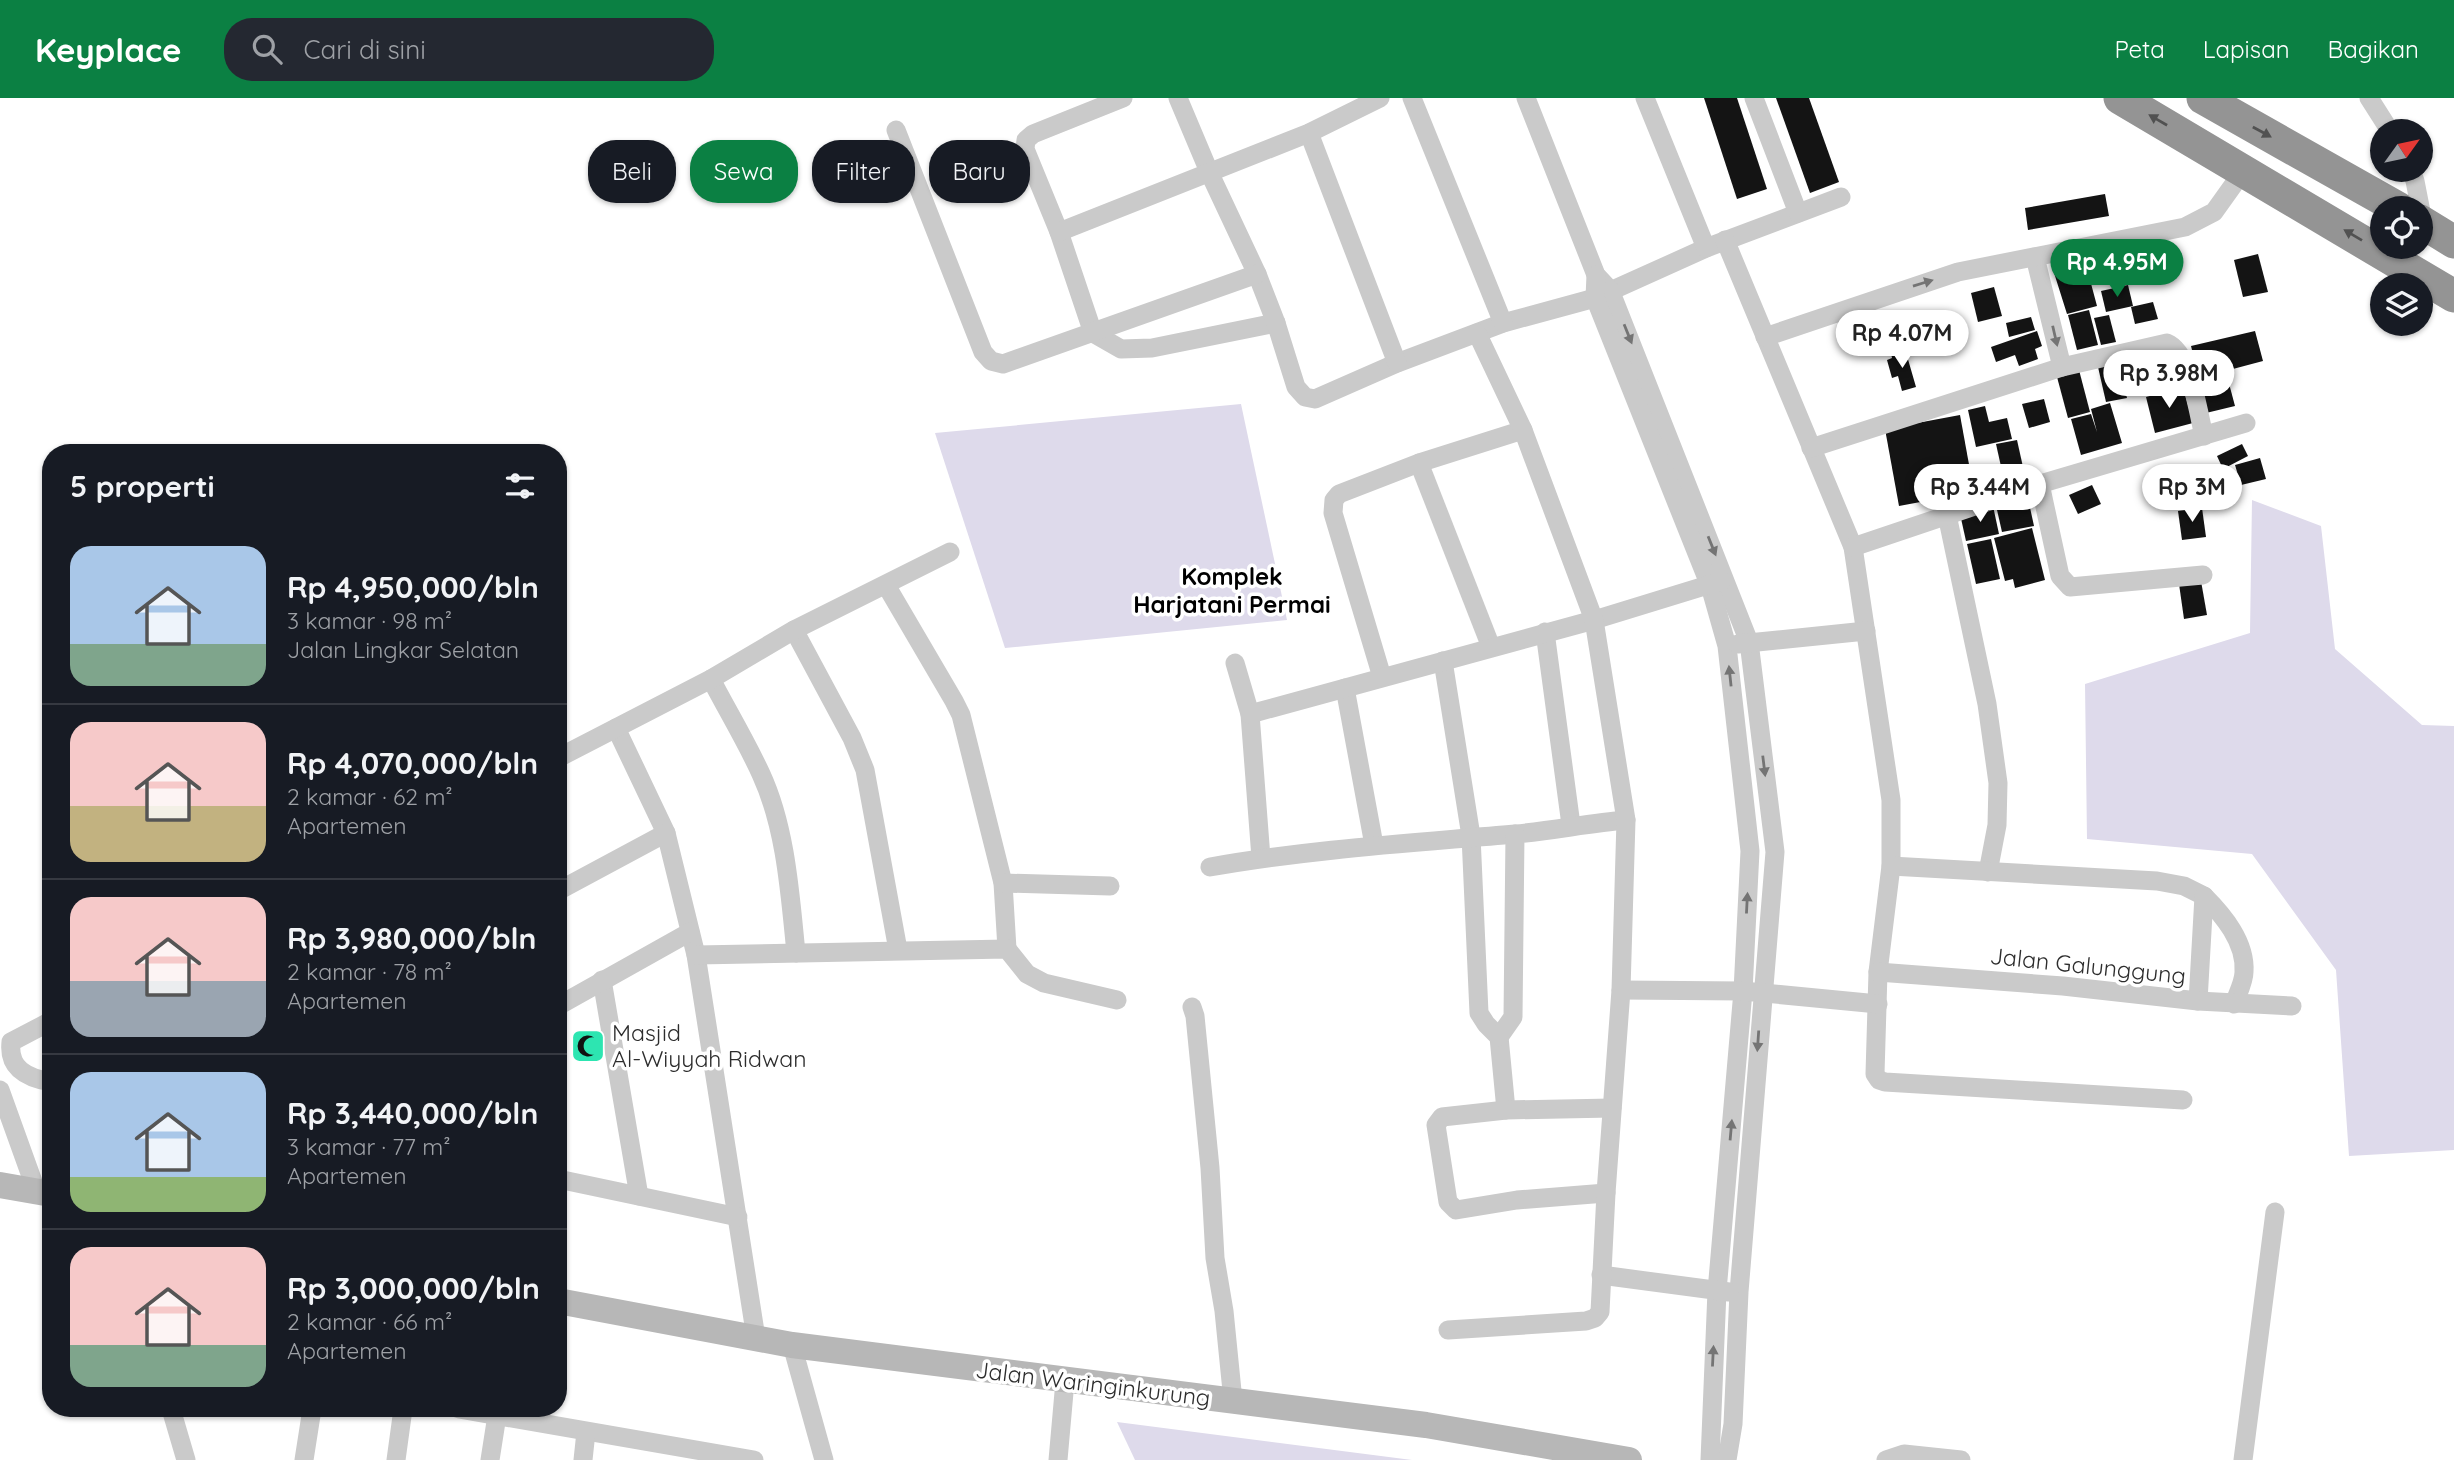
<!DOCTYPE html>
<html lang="id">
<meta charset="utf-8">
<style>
body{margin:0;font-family:Quicksand,sans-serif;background:#242831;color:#f1f3f6;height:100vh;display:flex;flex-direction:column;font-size:26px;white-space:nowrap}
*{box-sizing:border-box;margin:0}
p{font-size:23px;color:#9ea1a6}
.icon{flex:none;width:38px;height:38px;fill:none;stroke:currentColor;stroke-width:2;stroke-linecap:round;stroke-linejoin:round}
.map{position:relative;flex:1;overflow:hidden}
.details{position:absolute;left:42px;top:346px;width:525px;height:973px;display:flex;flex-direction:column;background:#171b24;border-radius:28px;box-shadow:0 2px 5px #0004}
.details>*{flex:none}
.banner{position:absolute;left:588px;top:42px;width:665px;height:63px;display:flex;gap:14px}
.needle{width:46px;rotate:57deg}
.buttons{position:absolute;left:2370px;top:21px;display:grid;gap:14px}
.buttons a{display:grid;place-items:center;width:63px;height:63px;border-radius:50%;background:#171b24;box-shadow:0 2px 5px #0004;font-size:35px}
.price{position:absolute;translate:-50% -60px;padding:0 16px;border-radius:24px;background:#fff;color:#222;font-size:23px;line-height:46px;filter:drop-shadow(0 2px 4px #0008)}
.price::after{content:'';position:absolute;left:50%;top:42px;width:21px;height:16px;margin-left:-10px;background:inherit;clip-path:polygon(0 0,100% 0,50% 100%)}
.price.active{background:#0b8043;color:#fff}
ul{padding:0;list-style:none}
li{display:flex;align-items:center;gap:21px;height:175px;padding:0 28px}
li+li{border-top:2px solid #363941}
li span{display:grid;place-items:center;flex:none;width:196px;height:140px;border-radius:21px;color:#555}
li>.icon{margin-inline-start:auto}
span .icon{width:84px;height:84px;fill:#fffc;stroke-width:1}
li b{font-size:30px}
h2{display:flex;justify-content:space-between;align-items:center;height:84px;padding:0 28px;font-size:30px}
.pill{padding:0 24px;border-radius:28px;background:#171b24;box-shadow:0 2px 5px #0004;font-size:24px;line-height:63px}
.pill.active{background:#0b8043;color:#fff}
header{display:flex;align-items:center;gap:42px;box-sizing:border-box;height:98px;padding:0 35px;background:#0b8043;color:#fff}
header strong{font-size:33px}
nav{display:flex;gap:38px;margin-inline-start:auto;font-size:24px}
.search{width:490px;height:63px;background:#242831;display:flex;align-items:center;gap:18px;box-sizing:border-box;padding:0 24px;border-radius:28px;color:#9ea1a6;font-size:26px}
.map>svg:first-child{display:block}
</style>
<header>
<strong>Keyplace</strong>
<div class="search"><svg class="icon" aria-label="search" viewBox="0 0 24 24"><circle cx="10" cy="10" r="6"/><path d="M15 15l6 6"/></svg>Cari di sini</div>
<nav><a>Peta</a><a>Lapisan</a><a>Bagikan</a></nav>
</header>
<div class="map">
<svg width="2454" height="1362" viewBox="0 0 2454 1362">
<rect width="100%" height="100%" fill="#fff"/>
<g fill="#dedaeb">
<path d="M1241,306L1287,522L1005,550L935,335Z"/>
<path d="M2252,402L2321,428L2335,551L2422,627L2454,628V1052L2349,1058L2336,872L2252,756L2087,741L2085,586L2250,535Z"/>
<path d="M1117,1324L1412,1362H1135Z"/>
</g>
<g fill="#141414">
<path d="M1704,0H1737L1767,91L1737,101Z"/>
<path d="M1776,0H1809L1839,84L1810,95Z"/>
<path d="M2105,96L2109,118L2028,132L2025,110Z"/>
<path d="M2091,150L2098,176L2089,178L2097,208L2067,216L2050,162Z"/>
<path d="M2258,156L2268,194L2243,199L2234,162Z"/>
<path d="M2128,187L2133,208L2106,214L2101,193Z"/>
<path d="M1994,189L2002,218L1978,224L1971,195Z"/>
<path d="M2153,204L2158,221L2135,226L2131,209Z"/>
<path d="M2089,212L2098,247L2077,252L2068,217Z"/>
<path d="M2109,217L2116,244L2101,247L2094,220Z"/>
<path d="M2031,219L2035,232L2009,239L2006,225Z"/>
<path d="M2037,233L2042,248L2035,251L2038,261L2019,268L2015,257L1996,264L1991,249Z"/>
<path d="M2255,233L2263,263L2199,280L2191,248Z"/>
<path d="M1905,251L1916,289L1902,293L1898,278L1892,280L1887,262L1892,260L1891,255Z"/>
<path d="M2118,264L2127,300L2106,304L2098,269Z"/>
<path d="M2079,272L2090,314L2068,320L2057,279Z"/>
<path d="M2227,278L2235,308L2206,315L2198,285Z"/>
<path d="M2183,289L2193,325L2155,335L2146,299Z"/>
<path d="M2044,301L2050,324L2029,330L2022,306Z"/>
<path d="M2110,305L2122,345L2081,357L2071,321L2091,316L2097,334L2091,311Z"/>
<path d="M1985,308L1989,324L2007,320L2012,341L1976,349L1968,312Z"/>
<path d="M1960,317L1974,394L1899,408L1885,331Z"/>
<path d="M2017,342L2025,378L2004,382L1996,346Z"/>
<path d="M2242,346L2248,358L2223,371L2217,358Z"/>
<path d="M2260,360L2266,381L2241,387L2235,367Z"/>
<path d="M2212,367L2220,397L2198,403L2190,373Z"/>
<path d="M2092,387L2101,406L2078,416L2069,397Z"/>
<path d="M2027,396L2034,428L2002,434L1995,403Z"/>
<path d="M1993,408L1999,436L1966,443L1960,416Z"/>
<path d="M2202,410L2206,439L2182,442L2178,413Z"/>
<path d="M2032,430L2045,482L2015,490L2013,481L2005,483L1994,440Z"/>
<path d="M1991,441L2000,481L1976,486L1967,446Z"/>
<path d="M2201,483L2207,517L2184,521L2179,486Z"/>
</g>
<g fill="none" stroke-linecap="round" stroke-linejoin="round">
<g stroke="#cacaca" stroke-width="19">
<path d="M1123,0L1033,36L1026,42L1025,51L1059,134L1093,235L1121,251L1152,250L1276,225"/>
<path d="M1178,0L1210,76L1257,176L1276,225L1296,289L1305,299L1315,301L1397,265L1503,225L1595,200L1706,150L1841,99"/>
<path d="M1412,0L1503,225"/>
<path d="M1526,0L1596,177L1610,192L1749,544L1775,754L1739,1194L1733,1326L1727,1362"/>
<path d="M1645,0L1706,150"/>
<path d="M1754,0L1798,115"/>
<path d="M2369,0L2390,33"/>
<path d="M896,32L983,254L991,263L1003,266L1257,176"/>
<path d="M1309,35L1397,265"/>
<path d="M2411,72L2415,83L2423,124"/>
<path d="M1059,134L1309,35L1380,0"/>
<path d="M1725,142L1853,449L1891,702V768L1878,874L1875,976L1879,982L1885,984L2183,1002"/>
<path d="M2035,159L2062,269"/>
<path d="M1596,177L1595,200L1710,488L1727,548L1750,753L1743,893L1717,1193L1710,1362"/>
<path d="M1765,239L1958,174L2185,129L2214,114L2244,72"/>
<path d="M1811,350L2062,269L2167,245C2190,254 2198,314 2204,338"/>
<path d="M1419,365L1491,549"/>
<path d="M2040,386L2060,478L2070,489L2203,477"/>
<path d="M1947,417L1987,606L1998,685L1997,727L1988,774"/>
<path d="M1853,449L2040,386L2246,325"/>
<path d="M886,487L954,603L961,617L1003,785L1007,851"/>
<path d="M794,532L852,640L865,672L898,852"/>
<path d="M1545,534L1571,727"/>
<path d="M1738,546L1866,533"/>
<path d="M1443,563L1471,738L1479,915L1486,926L1499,939L1506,1012"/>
<path d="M1235,565L1250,616L1261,760"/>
<path d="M1382,579L1333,415L1334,402L1339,396L1419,365L1523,332"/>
<path d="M711,581C727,612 746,643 761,676C786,730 790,796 796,855"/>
<path d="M1345,590L1374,747"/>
<path d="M1250,616L1594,522L1721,483"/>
<path d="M616,630L666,735L696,857L756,1240"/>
<path d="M558,660L711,581L794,532L950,454"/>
<path d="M1891,768L2157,783L2184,788L2204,798L2198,903"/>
<path d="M1210,769C1311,751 1413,745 1515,736C1552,733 1589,725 1626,722"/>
<path d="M1003,785L1110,788"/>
<path d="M558,793L666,735"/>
<path d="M2204,798C2223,817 2246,844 2244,874C2244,884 2237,897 2234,906"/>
<path d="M696,857L1007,851L1027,876L1044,885L1117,902"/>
<path d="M1878,874L2063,888L2198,903L2292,908"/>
<path d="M602,882L639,1098"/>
<path d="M1621,892L1743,893L1878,906"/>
<path d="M558,908L690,834"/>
<path d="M1192,909L1195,918L1210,1070L1215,1160L1224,1213L1233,1303"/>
<path d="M51,923L11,944C8,971 27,980 51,984"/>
<path d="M1499,939L1513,919L1515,736"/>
<path d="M0,992L36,1092"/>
<path d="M558,1081L738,1119"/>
<path d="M1606,1095L1517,1102L1456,1112L1448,1104L1436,1027L1442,1019L1506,1012L1612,1010"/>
<path d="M1601,1177L1729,1194"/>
<path d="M1448,1232L1586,1223L1595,1220L1600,1214L1606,1095L1621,892L1626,722L1594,522L1523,332L1477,235"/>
<path d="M792,1247L824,1362"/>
<path d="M171,1311L186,1362"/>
<path d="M459,1311L754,1362"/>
<path d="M304,1362L312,1311"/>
<path d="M396,1362L403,1311"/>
<path d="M490,1362L498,1311"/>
<path d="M583,1362L586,1334"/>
<path d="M1058,1362L1065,1283"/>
<path d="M1886,1362L1904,1356L1961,1362"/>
<path d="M2243,1362L2275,1114"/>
</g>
<g stroke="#b7b7b7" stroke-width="26">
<path d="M0,1087L51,1096"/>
<path d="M558,1203L792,1247L1426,1327L1629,1362"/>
</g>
<g stroke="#949494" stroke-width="33">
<path d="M2120,0L2454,198"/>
<path d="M2203,0L2398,110"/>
<path d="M2420,123L2454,144"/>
</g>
</g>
<defs><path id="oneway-solid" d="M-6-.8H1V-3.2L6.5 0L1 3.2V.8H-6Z" transform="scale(1.75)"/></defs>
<g fill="#515151">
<use href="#oneway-solid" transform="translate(2158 22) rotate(-150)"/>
<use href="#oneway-solid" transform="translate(2262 34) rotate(29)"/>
<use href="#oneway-solid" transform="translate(2353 137) rotate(-149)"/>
</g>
<g fill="#747474">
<use href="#oneway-solid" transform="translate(1923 185) rotate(-17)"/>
<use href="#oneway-solid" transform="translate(1628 236) rotate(68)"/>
<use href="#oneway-solid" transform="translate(2055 238) rotate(77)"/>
<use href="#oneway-solid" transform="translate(1712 448) rotate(68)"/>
<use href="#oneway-solid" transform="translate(1730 578) rotate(-96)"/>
<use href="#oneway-solid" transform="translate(1764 668) rotate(83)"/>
<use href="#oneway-solid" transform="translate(1747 805) rotate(-87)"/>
<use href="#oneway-solid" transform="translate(1758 943) rotate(94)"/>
<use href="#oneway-solid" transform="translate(1731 1032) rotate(-85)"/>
<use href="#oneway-solid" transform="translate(1713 1258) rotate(-87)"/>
</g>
<defs>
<g id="mosque-square" transform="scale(1.75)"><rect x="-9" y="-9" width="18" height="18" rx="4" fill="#2de5b1" stroke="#fff"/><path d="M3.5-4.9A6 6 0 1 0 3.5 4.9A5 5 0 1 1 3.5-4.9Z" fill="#111"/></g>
</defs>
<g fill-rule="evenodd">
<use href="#mosque-square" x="588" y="948"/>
</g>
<g text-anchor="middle" stroke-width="7" stroke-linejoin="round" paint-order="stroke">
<g font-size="23" fill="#2d2d2d" stroke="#fff">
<text transform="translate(2088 868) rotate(6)" y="8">Jalan Galunggung</text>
<text transform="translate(1093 1286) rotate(7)" y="8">Jalan Waringinkurung</text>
</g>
<g font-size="23" fill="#2d2d2d" stroke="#fff" text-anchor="start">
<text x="612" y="943">Masjid<tspan x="612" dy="26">Al-Wiyyah Ridwan</tspan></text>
</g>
<g font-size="24" font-weight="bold" fill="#000" stroke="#fff">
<text x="1232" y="487">Komplek<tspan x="1232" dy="28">Harjatani Permai</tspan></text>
</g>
</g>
</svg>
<div class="buttons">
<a><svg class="needle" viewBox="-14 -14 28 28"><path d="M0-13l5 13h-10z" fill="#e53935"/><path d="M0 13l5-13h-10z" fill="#9ea1a6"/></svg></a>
<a><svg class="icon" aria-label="locate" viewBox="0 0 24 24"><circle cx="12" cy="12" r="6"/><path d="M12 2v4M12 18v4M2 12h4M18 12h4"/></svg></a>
<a><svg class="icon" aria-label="layers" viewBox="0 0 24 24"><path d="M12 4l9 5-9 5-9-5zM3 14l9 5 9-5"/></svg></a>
</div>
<b class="price active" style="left:2117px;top:201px">Rp 4.95M</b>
<b class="price" style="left:1902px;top:272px">Rp 4.07M</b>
<b class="price" style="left:2169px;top:312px">Rp 3.98M</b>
<b class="price" style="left:1980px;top:426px">Rp 3.44M</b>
<b class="price" style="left:2192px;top:426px">Rp 3M</b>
<div class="banner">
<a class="pill">Beli</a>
<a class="pill active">Sewa</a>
<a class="pill">Filter</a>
<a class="pill">Baru</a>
</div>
<section class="details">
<h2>5 properti<svg class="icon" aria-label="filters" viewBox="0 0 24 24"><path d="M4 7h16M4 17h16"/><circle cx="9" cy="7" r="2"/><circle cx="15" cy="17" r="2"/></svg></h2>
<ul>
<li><span style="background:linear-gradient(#a9c7e8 70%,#7fa58c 0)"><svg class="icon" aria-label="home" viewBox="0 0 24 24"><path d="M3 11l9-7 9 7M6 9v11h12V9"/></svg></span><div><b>Rp 4,950,000/bln</b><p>3 kamar · 98 m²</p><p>Jalan Lingkar Selatan</p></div></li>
<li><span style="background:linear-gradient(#f6c9c9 60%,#c2b280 0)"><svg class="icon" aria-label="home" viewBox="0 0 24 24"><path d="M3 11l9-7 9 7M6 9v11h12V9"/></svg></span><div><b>Rp 4,070,000/bln</b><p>2 kamar · 62 m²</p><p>Apartemen</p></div></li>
<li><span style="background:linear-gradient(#f6c9c9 60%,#9aa5b1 0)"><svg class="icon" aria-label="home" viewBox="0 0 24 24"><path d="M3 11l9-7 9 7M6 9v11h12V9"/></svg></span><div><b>Rp 3,980,000/bln</b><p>2 kamar · 78 m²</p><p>Apartemen</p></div></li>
<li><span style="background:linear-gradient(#a9c7e8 75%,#8fb573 0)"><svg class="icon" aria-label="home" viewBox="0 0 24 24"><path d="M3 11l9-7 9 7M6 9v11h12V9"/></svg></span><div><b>Rp 3,440,000/bln</b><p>3 kamar · 77 m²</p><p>Apartemen</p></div></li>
<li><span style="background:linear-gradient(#f6c9c9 70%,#7fa58c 0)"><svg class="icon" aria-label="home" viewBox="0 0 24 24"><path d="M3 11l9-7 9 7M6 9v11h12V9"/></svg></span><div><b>Rp 3,000,000/bln</b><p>2 kamar · 66 m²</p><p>Apartemen</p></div></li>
</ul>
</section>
</div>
